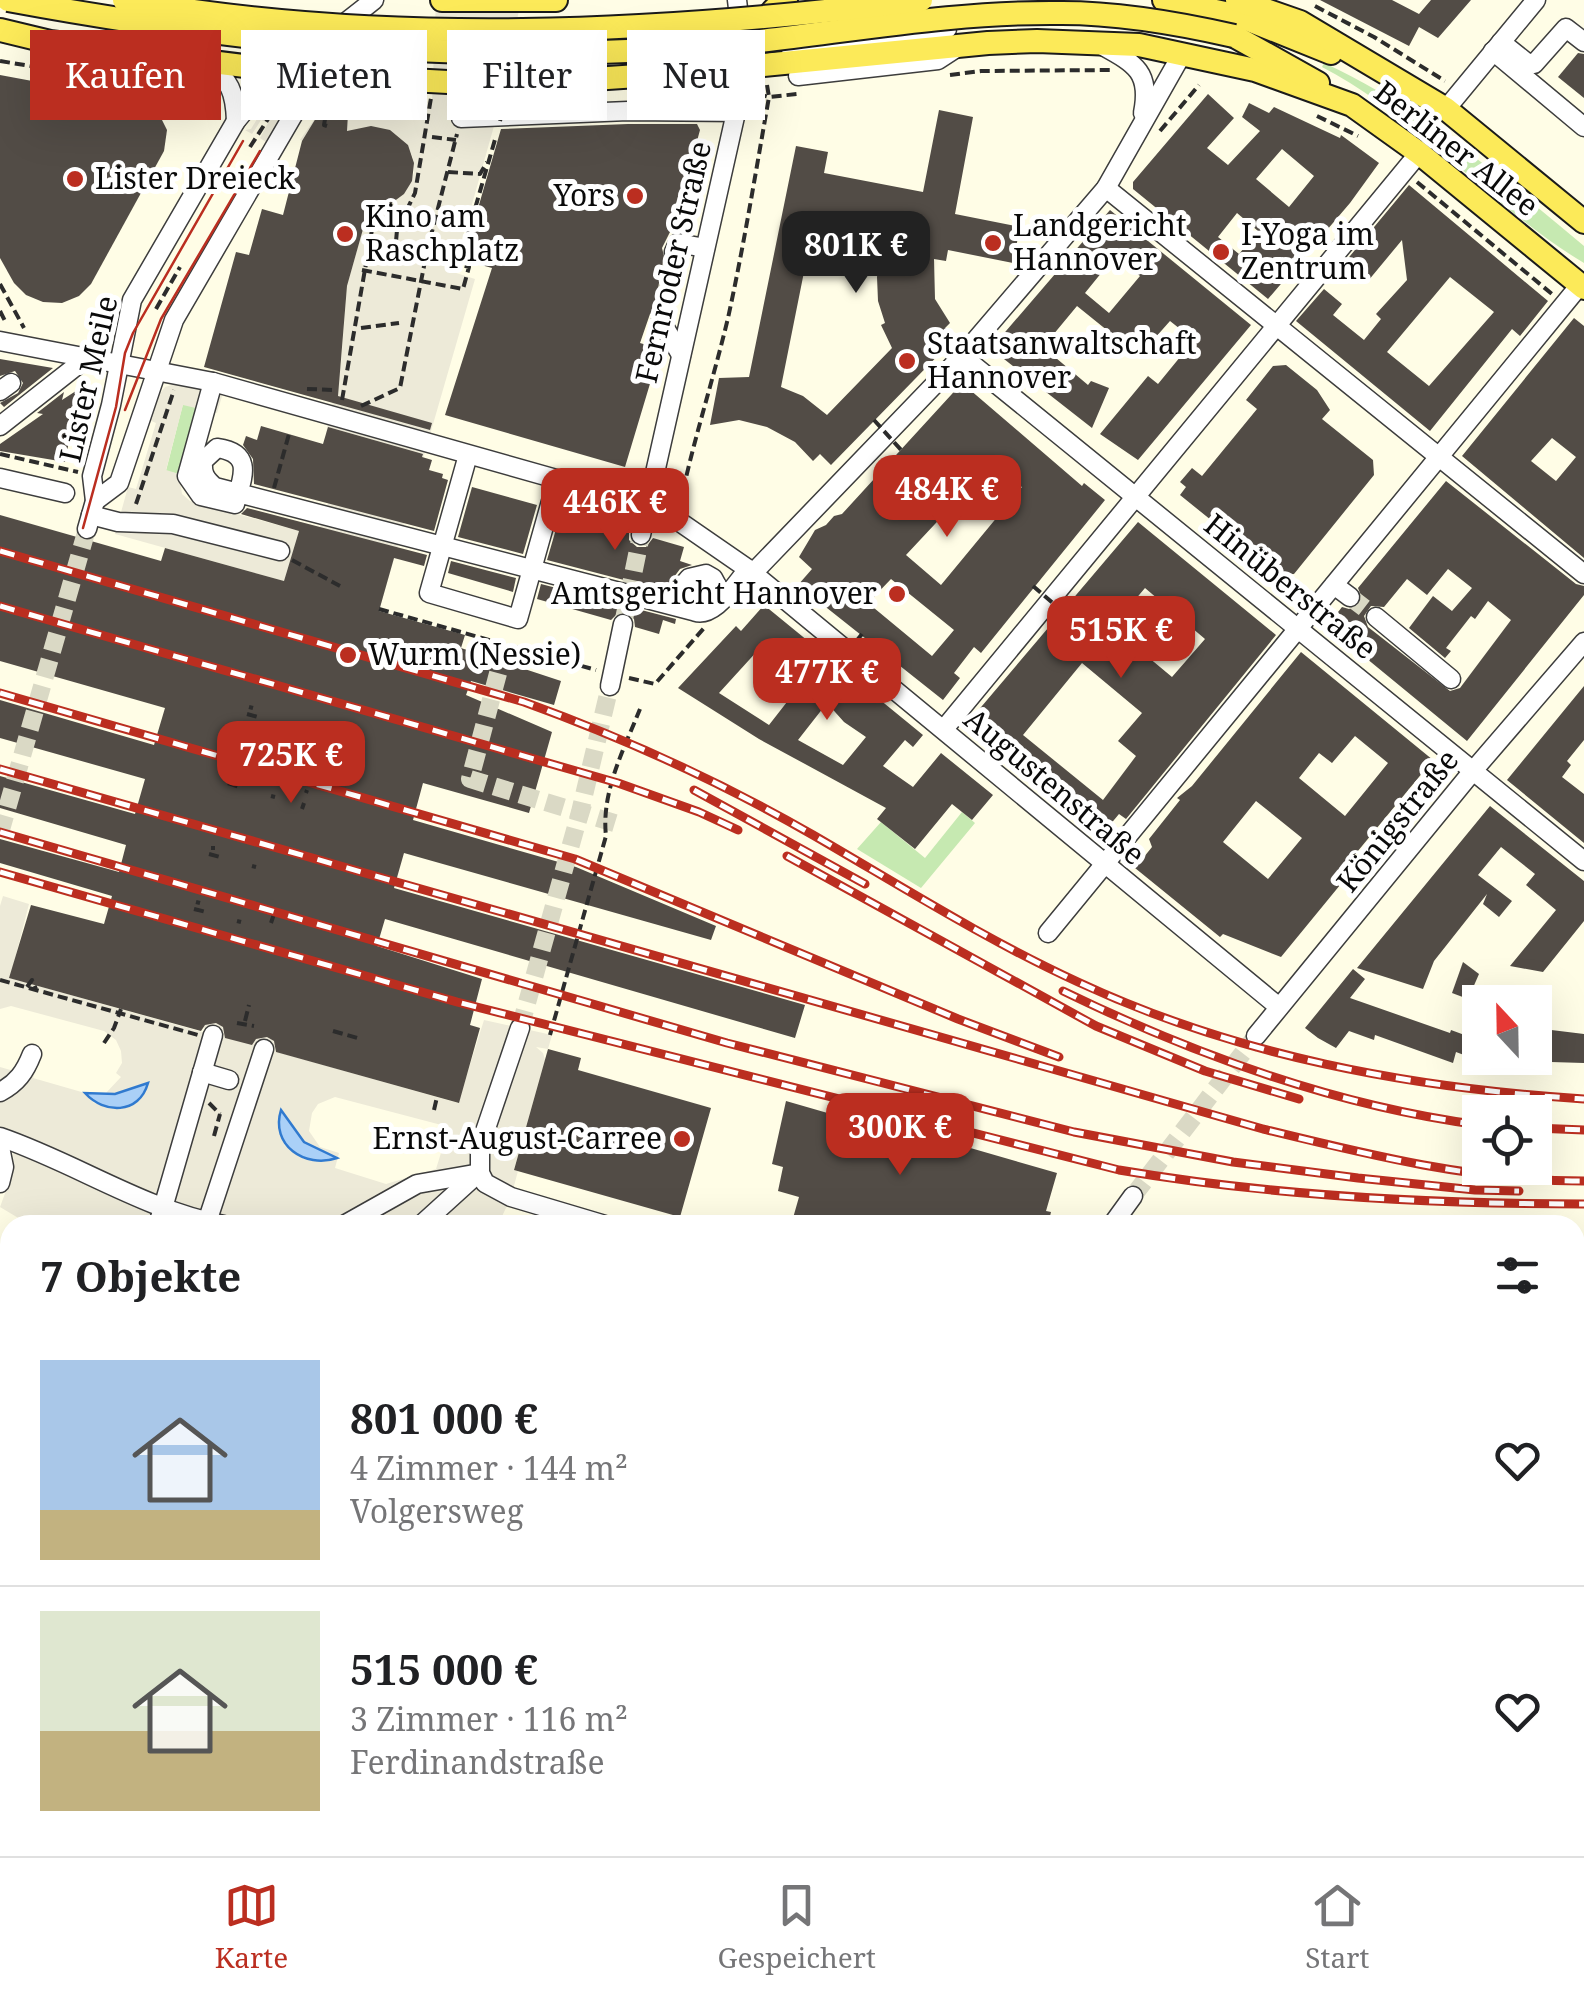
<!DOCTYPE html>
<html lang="de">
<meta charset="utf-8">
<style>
body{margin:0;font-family:"Noto Serif",serif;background:#f6f6f6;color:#202124;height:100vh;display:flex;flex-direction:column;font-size:38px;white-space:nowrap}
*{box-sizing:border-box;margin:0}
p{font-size:32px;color:#757577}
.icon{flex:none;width:55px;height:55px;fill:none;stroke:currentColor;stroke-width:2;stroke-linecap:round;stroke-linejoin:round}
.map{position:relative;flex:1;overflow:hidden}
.side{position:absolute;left:0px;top:1215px;width:1585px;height:642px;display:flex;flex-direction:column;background:#fff;border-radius:30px 30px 0 0;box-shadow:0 10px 40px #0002}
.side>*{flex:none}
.top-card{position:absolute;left:30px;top:30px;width:1000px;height:90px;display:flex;gap:20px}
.needle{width:65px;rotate:338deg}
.controls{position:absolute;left:1462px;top:985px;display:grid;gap:20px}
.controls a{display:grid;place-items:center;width:90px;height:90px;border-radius:0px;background:#fff;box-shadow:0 10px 40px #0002;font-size:50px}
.price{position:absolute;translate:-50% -85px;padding:0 22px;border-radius:20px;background:#bb2e20;color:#fff;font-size:32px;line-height:65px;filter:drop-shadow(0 2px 5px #0008)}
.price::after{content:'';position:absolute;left:50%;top:60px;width:30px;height:22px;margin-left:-15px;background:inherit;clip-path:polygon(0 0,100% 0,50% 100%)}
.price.selected{background:#222;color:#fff}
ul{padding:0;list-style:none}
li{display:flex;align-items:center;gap:30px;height:250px;padding:0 40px}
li+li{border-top:2px solid #e0e0e0}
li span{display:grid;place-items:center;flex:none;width:280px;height:200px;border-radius:0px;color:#555}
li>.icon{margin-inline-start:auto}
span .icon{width:120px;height:120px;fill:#fffc;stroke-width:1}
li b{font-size:42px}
h2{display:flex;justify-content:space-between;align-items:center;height:120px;padding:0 40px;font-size:42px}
.pill{padding:0 35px;border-radius:0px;background:#fff;box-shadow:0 10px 40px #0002;font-size:35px;line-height:90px}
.pill.selected{background:#bb2e20;color:#fff}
.tab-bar{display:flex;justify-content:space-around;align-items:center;height:140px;border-top:2px solid #e0e0e0;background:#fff;font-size:28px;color:#757577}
.tab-bar a{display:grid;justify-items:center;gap:5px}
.tab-bar .selected{color:#bb2e20}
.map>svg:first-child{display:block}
</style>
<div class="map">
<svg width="1584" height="1856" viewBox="0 0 1584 1856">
<rect width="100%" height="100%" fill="#fffde6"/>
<g fill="#c6e9b1">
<path d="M1324,63C1422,108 1502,178 1584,246V263C1490,207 1420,118 1322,67Z"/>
<path d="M183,404L197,407L179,474L166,471Z"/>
<path d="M962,812L975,823L921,888L857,849L881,822L925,858Z"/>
</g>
<g fill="#edead8" fill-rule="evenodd">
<path d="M436,0H521L501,101L453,272L475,279L379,611L281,1049L271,1046L270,1050L458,1103L484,1020L552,1035L548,1049L536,1047L543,1053L545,1060L514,1169L518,1171L511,1197L498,1225H30L0,1207L14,1169L13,1153L0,1125V1067L14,1071L18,1060L37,1066L33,1078L85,1093L94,1103L116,1109L134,1103L147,1083L128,1091L105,1094L121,1077L116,1073L122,1063L121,1051L116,1040L104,1031L11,1006L0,1009V906L3,896L29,904L10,978L206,1033L208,1029L199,1026L312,550L333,489L326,433L341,363L347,286L367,214L386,212L385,206L404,194L414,173L413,158L407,144L388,141L332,149L300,140L327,101L334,98L376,96L432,102ZM335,1097L449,1127L436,1169L386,1184L335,1168L339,1153L320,1147L309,1131L312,1113L318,1104ZM282,1112L304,1142L330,1155L304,1159L284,1145Z"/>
<path d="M290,88L296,92L269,144L260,138L268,123L261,120L252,134L245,130L251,129L257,119L253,116L270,98Z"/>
<path d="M179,383L223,393L217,413L183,405L166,470L179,474L182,494L190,501L299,531L284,581L115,534L128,487L136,489L156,423L149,420L155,400L165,387Z"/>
<path d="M8,1669H10V1824L0,1782V1686Z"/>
<path d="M137,1848H241L251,1856H148Z"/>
<path d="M272,1848H368L378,1856H265Z"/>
</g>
<g fill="#aad0f7" stroke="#307acf" stroke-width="2.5">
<path d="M148,1083C139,1115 104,1114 85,1093L115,1094Z"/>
<path d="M281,1110L304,1142L337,1158C305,1169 270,1145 281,1110Z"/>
</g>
<g fill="#524c46" fill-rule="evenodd">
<path d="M1320,0H1392L1419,14L1431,0H1471L1438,38L1419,27L1409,46Z"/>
<path d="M1578,53L1584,54V98L1558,77Z"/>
<path d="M0,75L145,102L157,110L167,130L164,151L91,284L79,296L62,303L43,302L26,295L14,283L0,258Z"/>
<path d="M1208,94L1234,118L1207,148L1228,165L1260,131L1242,117L1249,103L1269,113L1274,107L1340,138L1341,135L1379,163L1350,203L1268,299L1133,189V182ZM1282,149L1314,176L1289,207L1256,179ZM1237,213L1258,231L1239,254L1218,237Z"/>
<path d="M330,95L349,96L347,131L371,126L390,130L408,145L414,163L412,181L404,194L385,208L386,213L367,215L347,286L338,396L432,423L430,430L204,367L236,252L249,255L262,209L283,215L302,141Z"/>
<path d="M939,110L973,117L955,214L1020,227L1013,263L948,250L946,261L934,259L935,299L950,323L945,328L955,338L831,465L820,454L813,461L795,442L767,427L739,420L710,425L719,378L749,377L796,146L828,152L824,173L923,192ZM815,217L884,231L877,277L878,301L885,323L881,325L892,348L827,415L803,396L781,387Z"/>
<path d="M628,124H697L700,130L675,222L662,248L665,260L670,264L680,263L670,312L660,309L650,314L640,343L650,346L648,354L658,357L625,467L445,415L492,268L463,260L501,129Z"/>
<path d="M1409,185L1548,301L1520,336L1512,329L1430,431L1296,321L1324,289L1342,304L1333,315L1364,340L1381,319L1376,314L1407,280L1402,240L1368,281L1345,262ZM1450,277L1494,312L1429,386L1387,352Z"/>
<path d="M1110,210L1251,325L1138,460L1100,434L1148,376L1158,384L1194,340L1170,321L1139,356L1077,306L1043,347L1088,385L1091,381L1109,388L1092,428L1004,359L1006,355L994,345ZM1115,256L1140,276L1109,313L1085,293Z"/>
<path d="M1574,318L1584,326V558L1462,456ZM1552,438L1576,457L1556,481L1531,461Z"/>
<path d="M0,359L53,368L4,407L0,403L18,393L23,383L15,371L0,376Z"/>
<path d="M1286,365L1317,390L1330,410L1322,419L1373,460L1374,475L1294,574L1279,575L1180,495L1186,487L1180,482L1192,468L1202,476L1257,409L1246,400L1273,366Z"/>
<path d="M962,383L1082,486L1084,483L1105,500L981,653L974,647L954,673L960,678L943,700L798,585L812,569L799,557L815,530L826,525L834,516L842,514ZM992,463L1003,478L1022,487L941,585L906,555ZM891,579L954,630L932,656L868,603Z"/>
<path d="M79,389L65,462L0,451V444L43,414L37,413L64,392L62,400Z"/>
<path d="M261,426L323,444L328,427L423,454L422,457L432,460L429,470L443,474L442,478L448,480L434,531L254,484L253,459L243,445L246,436L257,440Z"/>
<path d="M1446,481L1576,584L1584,586V595L1467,741L1327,626L1342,607L1349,609L1359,605L1362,598L1358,588ZM1448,569L1472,588L1452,611L1433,596L1409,628L1445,658L1451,651L1446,648L1471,616L1475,619L1488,601L1511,620L1460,688L1450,691L1368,627L1364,616L1371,606L1384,607L1407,579L1427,595Z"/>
<path d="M472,487L537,505L523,554L458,537Z"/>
<path d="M247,508L427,555L424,566L394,558L379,611L465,635L461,648L561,681L554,705L471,681L466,695L552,732L529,813L423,783L413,820L576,867L716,926L711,940L404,853L394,888L805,1005L795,1038L385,919L377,946L482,979L470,1025L480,1028L459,1103L276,1052L274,1041L267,1037L256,1039L252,1045L225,1038L223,1027L216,1023L205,1025L201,1031L9,978L31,905L104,924L112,896L0,863V839L119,872L126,845L0,808V776L135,814L145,779L0,738V700L154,745L165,708L0,661V515L161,561L165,548L284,581L299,531L241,514Z"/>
<path d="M561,512L629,531V540L637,547H646L653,538L684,547L680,561L692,565L680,569L674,577L670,592L547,560Z"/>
<path d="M1138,522L1276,635L1126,819L1119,814L1099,838L965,726ZM1145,588L1205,639L1172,677L1112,627ZM1082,663L1142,713L1118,741L1136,756L1103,800L1023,735Z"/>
<path d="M451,561L516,578L513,592L448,573Z"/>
<path d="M541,584L676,619L675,624L663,620L659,634L635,627L634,619L626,612L618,613L611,620L537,599Z"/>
<path d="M764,605L923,735L913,747L905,740L883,766L913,787L941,753L993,795L972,820L952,804L915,849L877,819L886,808L759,739L678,688L736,626L741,631ZM760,648L781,670L801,684L769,725L719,693ZM827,703L844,722L866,737L843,765L798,740Z"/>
<path d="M1301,652L1433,760L1348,863L1354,868L1281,957L1223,934L1220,937L1135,868L1152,847L1149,839L1180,800L1177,798L1192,786ZM1355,736L1388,763L1345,816L1299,778L1319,753L1332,763ZM1256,801L1302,838L1268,879L1223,842Z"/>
<path d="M1584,686V740L1567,761L1571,765L1562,777L1584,794V843L1507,780Z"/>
<path d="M1490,806L1584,881V921L1543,972L1510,966L1556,910L1526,885L1535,874L1501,847L1478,875L1512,901L1499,917L1483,904L1487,894L1434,961L1423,989L1357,968Z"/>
<path d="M1463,962L1479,974L1468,999L1452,993Z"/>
<path d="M1353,969L1365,979L1350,998L1450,1033L1451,1030L1470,1037L1464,1055L1456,1052L1453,1063L1375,1035L1374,1040L1349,1031L1336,1048L1318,1038L1305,1028Z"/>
<path d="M1535,1028L1584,1034V1063L1551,1062L1552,1057L1535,1055Z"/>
<path d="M548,1049L581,1058L578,1070L711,1108L680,1217L514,1170Z"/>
<path d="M786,1101L966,1153L967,1147L1057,1173L1046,1211L1051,1212L1048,1225H791L799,1197L778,1191L783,1167L772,1164Z"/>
</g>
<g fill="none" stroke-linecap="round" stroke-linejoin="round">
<g stroke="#dad9c5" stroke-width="18" stroke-dasharray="18 9" stroke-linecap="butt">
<path d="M661,321L674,252"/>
<path d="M1350,597L1376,617"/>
<path d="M623,624L641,535"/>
<path d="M505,647L470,779L621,825"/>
<path d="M0,833L87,529"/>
<path d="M520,1028L580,812L610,686"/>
<path d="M1133,1196L1256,1036"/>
<path d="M369,1856L372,1848"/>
</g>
<g stroke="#3d3d3d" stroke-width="21">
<g id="minor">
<path d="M1501,42L1526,62L1534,64L1566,28L1584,42"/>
<path d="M1103,46C1136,64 1151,73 1143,113"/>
<path d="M790,47L947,29"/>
<path d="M1493,51L1584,127"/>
<path d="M207,63C230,80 235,92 236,121"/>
<path d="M798,76L938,60L958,47"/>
<path d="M1446,109L1536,0"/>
<path d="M461,118L628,111L737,112"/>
<path d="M1106,188L1584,574"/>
<path d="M674,252L678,243L705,248"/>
<path d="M661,321L681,355"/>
<path d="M0,341L213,382L620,497L677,520L748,569L1279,1007"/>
<path d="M962,356L1584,861"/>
<path d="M213,382L187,476L201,496L235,504C242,479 255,453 217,448L203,461C202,473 205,479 215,487L697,612C711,611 718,605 720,591L713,578L706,574L689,578L683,585C682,594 682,603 690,609C712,624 736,583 748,569"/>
<path d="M0,391L11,383"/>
<path d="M0,426L89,356"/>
<path d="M468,455L429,593L518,619L557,480"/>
<path d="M0,478L65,493"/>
<path d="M95,501L119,483L174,320L306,93L344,40"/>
<path d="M91,515L118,522L173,524L280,551"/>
<path d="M87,529L95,501L92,476L111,405L132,300L236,121C274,74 327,38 374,0"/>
<path d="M641,535L741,90L745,67L737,0"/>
<path d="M753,573L962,356L1106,188L1182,54"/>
<path d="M1334,585L1350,597"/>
<path d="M1376,617L1451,679"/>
<path d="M610,686L623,624"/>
<path d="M944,729L1419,153"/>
<path d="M1048,933L1580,285"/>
<path d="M520,1028L480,1146V1173L485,1183L511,1197L605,1225"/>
<path d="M1256,1036L1472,772L1584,642"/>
<path d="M202,1072L229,1080"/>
<path d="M0,1092C17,1083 25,1072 32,1054"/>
<path d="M0,1137C76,1163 144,1210 224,1225"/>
<path d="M0,1147L4,1167L0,1183"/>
<path d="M158,1225L213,1035"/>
<path d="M206,1225L264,1049"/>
<path d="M344,1225L417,1184L480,1173"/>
<path d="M421,1225L475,1176"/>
<path d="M1112,1225L1133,1196"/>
<path d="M1575,1342H1584"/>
<path d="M1575,1496L1584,1500"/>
<path d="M0,1724L10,1725"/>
<path d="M1575,1770L1584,1774"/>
<path d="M22,1848L26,1856"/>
<path d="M179,1848L189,1856"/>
<path d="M742,1848L745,1856"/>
<path d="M1194,1848L1197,1856"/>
<path d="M314,1856L321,1848"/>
<path d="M1295,1856L1323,1848"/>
</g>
</g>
<g stroke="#1b1b1b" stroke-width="26">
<g id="major">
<path d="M442,0H556"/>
<path d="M1164,0L1239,16L1331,53"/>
<path d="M1237,0L1300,22L1446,109L1584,222"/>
<path d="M0,30L50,42L317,75L504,85L682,73L988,43L1037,41L1139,45L1255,70L1352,105L1419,153L1584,288"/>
<path d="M1234,36L1318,83"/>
<path d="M748,59C756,35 764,14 786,0"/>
<path d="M1575,1398L1584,1378"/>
<path d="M1365,1856L1369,1848"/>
</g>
</g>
<g stroke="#2c2c2c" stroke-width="4" stroke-dasharray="10 5" stroke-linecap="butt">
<path d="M1315,6L1374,37L1445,81"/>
<path d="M0,61L157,87L190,81"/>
<path d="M950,75L981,71L1111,70"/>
<path d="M757,94L769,97L797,94"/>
<path d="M391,114L427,116"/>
<path d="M1317,116L1358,136"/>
<path d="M327,126L324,125L329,96"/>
<path d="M1160,131L1199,85"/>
<path d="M432,137L456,140"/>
<path d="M250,147L277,105"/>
<path d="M448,172L480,174L487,162"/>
<path d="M1417,182L1552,294"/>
<path d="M397,230L395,253L427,251"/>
<path d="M362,270L463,289L469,267L459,264L496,136"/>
<path d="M0,284L24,328"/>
<path d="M156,309L180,267"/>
<path d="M0,311L6,323"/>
<path d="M361,328L399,323"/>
<path d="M307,389L334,390"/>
<path d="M342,400L373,224L397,230L415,193L431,98"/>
<path d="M361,406L400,388L427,251L457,134"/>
<path d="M0,454L78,472"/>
<path d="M274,488L289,434"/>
<path d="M136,504L174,390"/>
<path d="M680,505C693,441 713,381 728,318C744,245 756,170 769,97L767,85"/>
<path d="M292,560L340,586"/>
<path d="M379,609L596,670"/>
<path d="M629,678L655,684L704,628"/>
<path d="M249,707L253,708"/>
<path d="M247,714L258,717"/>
<path d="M230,777L234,778"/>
<path d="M228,783L239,787"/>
<path d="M306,793L307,790"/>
<path d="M271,796L275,797"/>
<path d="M302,809L304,803"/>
<path d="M211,848H215"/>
<path d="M209,854L220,857"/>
<path d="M252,866L256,867"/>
<path d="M196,902L200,903"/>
<path d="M194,909L206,912"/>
<path d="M237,921L241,922"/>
<path d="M271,923L274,914"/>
<path d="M0,980L198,1035"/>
<path d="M27,987L32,980L36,989"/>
<path d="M245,1021L249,1005"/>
<path d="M237,1023L254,1026"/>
<path d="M333,1031L361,1039"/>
<path d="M550,1035L606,836C601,792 624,749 640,709"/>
<path d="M104,1043L114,1028L121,1009"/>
<path d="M209,1103L220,1114"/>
<path d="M434,1110L437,1097"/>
<path d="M214,1136L220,1114"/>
<path d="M345,1848L347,1851"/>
<path d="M714,1848L724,1856"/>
<path d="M938,1848L941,1856"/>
<path d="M1097,1848L1100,1856"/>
</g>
<use href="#minor" stroke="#fff" stroke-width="18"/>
<use href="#major" stroke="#fcea59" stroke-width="22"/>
<g stroke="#bb2e20" stroke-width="2.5">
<path d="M125,410L161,319L260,151"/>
<path d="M83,528L116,407L125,353L133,333L243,141"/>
</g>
<g stroke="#bb2e20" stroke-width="9">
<g id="rail">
<path d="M0,551L524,702C624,738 721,782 813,835C901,886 986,940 1078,982C1237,1056 1410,1088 1584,1099"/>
<path d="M0,606L618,783L699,812L738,830"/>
<path d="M0,693L575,859L958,1019L1059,1057"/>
<path d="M0,769L1263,1129C1369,1155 1474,1181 1584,1181"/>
<path d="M694,790L865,884"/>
<path d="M0,832L727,1043L1074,1132L1233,1162L1358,1178L1475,1190L1519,1191"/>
<path d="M787,856L1096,1026L1205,1071L1299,1099"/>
<path d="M0,872L457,1002L1119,1170C1273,1196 1428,1204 1584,1204"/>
<path d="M1063,991C1193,1054 1336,1106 1480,1125"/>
<path d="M1535,1128L1584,1130"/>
</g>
</g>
<use href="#rail" stroke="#fff" stroke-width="5" stroke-dasharray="15" stroke-linecap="butt"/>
<g stroke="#1b1b1b" stroke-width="26" stroke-linecap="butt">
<g id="major-bridge">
<path d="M8,0C229,41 430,61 655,50C791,44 926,11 1062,13C1120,13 1177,23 1234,36"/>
<path d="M124,0C388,47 657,33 921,0"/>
</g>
</g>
<g stroke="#2c2c2c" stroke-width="4" stroke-dasharray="10 5" stroke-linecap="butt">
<path d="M500,121L503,110"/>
<path d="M874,420L902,451"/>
<path d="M1033,586L1062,611"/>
<path d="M837,665L862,634"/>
</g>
<use href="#major-bridge" stroke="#fcea59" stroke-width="22"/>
</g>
<g fill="#bb2e20" stroke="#fff" stroke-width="4">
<circle cx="75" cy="179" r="10"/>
<circle cx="635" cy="196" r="10"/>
<circle cx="345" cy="234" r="10"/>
<circle cx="993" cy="243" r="10"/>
<circle cx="1221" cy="252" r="10"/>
<circle cx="907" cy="361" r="10"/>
<circle cx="897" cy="594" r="10"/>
<circle cx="348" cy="655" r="10"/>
<circle cx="682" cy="1139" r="10"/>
</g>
<g text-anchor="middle" stroke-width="10" stroke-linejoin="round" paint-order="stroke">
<g font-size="30" fill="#0a0a0a" stroke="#fff">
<text transform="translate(1456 149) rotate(38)" y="10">Berliner Allee</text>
<text transform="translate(674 262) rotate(-77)" y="10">Fernroder Straße</text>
<text transform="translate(89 379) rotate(-77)" y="10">Lister Meile</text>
<text transform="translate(1290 587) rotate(39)" y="10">Hinüberstraße</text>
<text transform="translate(1054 787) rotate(40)" y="10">Augustenstraße</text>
<text transform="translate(1398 821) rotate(-51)" y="10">Königstraße</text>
</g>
<g font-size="30" fill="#0a0a0a" stroke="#fff" text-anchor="start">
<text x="95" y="189">Lister Dreieck</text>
<text x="615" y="206" text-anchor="end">Yors</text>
<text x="365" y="227">Kino am<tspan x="365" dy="34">Raschplatz</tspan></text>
<text x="1013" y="236">Landgericht<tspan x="1013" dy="34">Hannover</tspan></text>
<text x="1241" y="245">I-Yoga im<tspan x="1241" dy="34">Zentrum</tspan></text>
<text x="927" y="354">Staatsanwaltschaft<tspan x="927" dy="34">Hannover</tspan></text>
<text x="877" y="604" text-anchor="end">Amtsgericht Hannover</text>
<text x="368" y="665">Wurm (Nessie)</text>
<text x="662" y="1149" text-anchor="end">Ernst-August-Carree</text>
</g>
</g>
</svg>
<div class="controls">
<a><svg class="needle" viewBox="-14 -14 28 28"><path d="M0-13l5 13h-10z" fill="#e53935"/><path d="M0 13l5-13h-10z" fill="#757577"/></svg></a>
<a><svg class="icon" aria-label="locate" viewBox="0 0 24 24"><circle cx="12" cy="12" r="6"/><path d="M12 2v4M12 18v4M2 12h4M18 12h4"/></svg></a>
</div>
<b class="price selected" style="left:856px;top:296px">801K €</b>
<b class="price" style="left:947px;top:540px">484K €</b>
<b class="price" style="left:615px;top:553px">446K €</b>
<b class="price" style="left:1121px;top:681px">515K €</b>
<b class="price" style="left:827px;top:723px">477K €</b>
<b class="price" style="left:291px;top:806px">725K €</b>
<b class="price" style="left:900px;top:1178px">300K €</b>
<div class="top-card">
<a class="pill selected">Kaufen</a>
<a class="pill">Mieten</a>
<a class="pill">Filter</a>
<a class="pill">Neu</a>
</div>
<section class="side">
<h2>7 Objekte<svg class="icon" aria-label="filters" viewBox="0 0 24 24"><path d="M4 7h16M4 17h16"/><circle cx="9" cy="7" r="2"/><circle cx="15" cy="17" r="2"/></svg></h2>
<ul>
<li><span style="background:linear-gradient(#a9c7e8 75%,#c2b280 0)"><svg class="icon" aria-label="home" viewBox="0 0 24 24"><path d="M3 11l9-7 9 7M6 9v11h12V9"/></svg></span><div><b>801 000 €</b><p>4 Zimmer · 144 m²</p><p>Volgersweg</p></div><svg class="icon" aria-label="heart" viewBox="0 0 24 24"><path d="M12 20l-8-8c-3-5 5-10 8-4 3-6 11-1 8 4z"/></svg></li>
<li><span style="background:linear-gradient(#dfe7d0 60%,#c2b280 0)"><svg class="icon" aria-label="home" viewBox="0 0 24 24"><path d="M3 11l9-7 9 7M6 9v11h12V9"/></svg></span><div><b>515 000 €</b><p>3 Zimmer · 116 m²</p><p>Ferdinandstraße</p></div><svg class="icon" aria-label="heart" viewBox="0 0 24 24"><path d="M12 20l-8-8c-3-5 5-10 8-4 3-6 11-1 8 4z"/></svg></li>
</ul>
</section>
</div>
<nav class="tab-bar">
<a class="selected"><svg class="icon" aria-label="map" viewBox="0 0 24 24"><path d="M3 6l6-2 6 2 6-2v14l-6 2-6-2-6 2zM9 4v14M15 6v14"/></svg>Karte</a>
<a><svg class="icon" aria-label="saved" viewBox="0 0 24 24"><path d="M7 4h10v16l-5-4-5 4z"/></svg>Gespeichert</a>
<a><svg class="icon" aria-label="home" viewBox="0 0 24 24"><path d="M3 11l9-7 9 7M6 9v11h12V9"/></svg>Start</a>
</nav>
